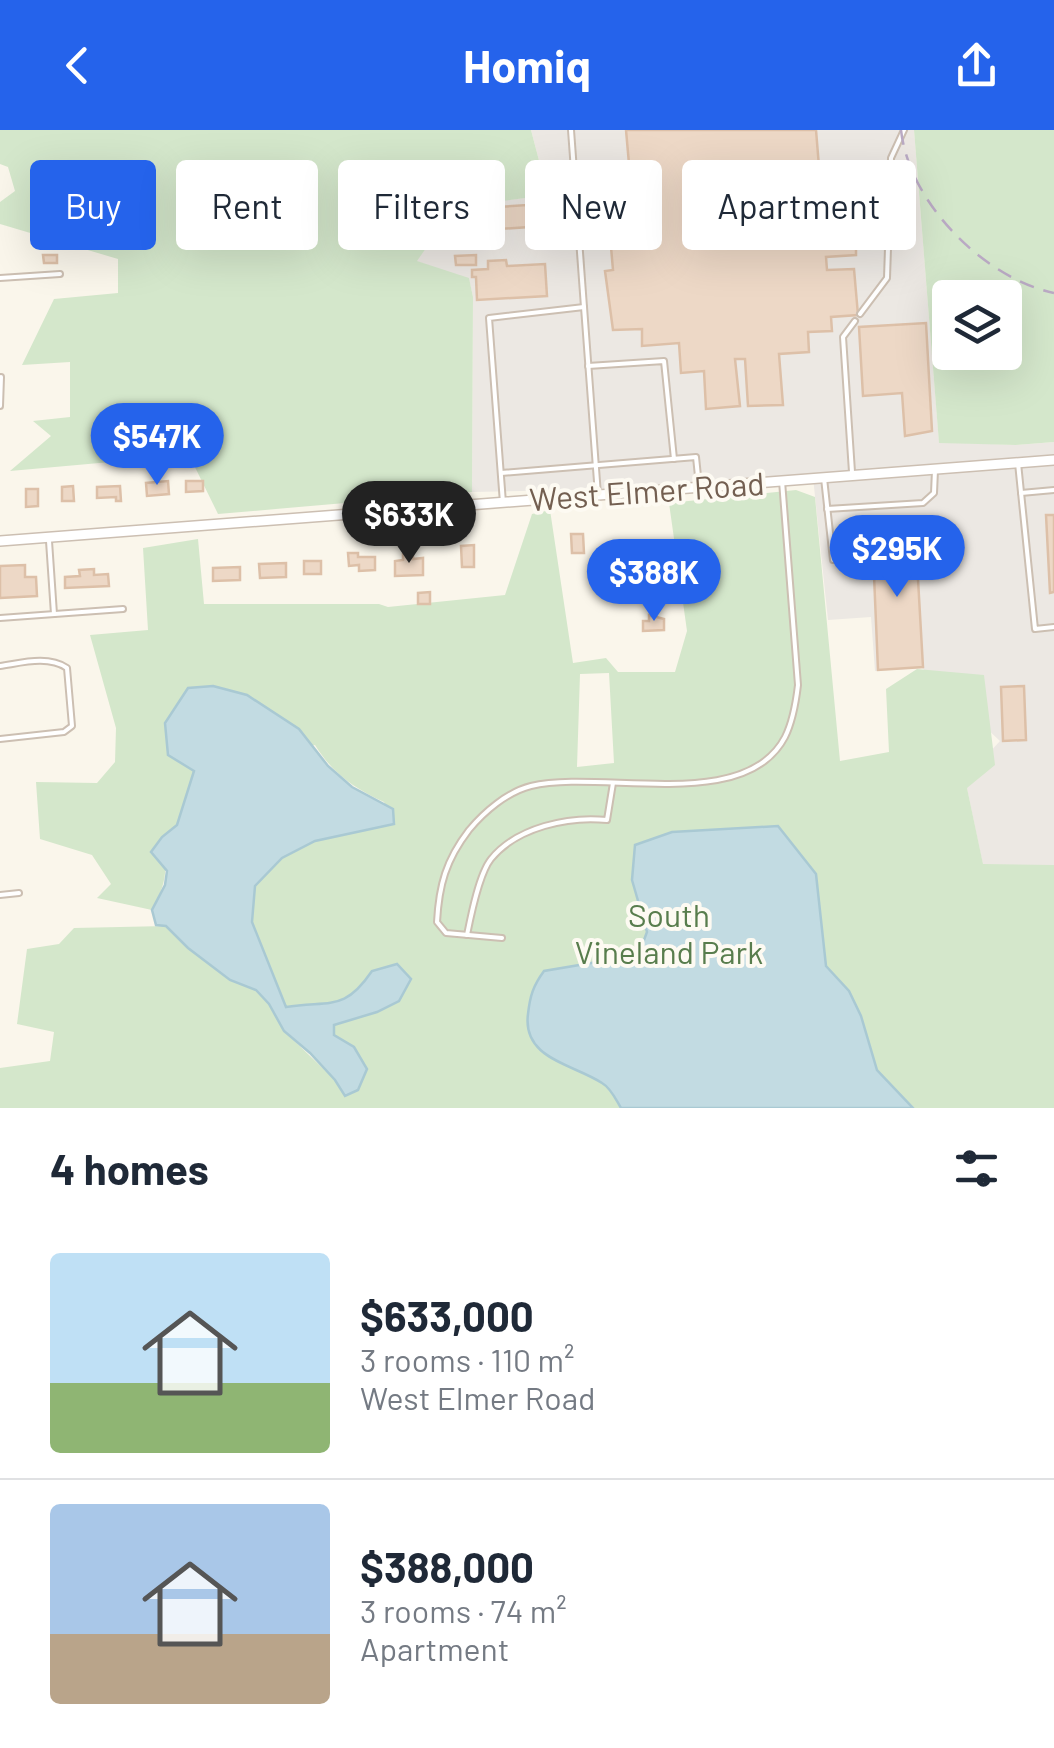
<!DOCTYPE html>
<meta charset="utf-8">
<style>
body{margin:0;font-family:Barlow,sans-serif;background:#f2f2f3;color:#1f2937;height:100vh;display:flex;flex-direction:column;font-size:38px;white-space:nowrap}
*{box-sizing:border-box;margin:0}
p{font-size:32px;color:#747a83}
.icon{flex:none;width:55px;height:55px;fill:none;stroke:currentColor;stroke-width:2;stroke-linecap:round;stroke-linejoin:round}
.map{position:relative;height:978px;overflow:hidden}
.sheet{display:flex;flex-direction:column;background:#fff;flex:1}
.sheet>*{flex:none}
.guide{position:absolute;left:30px;top:30px;width:995px;height:90px;display:flex;gap:20px}
.buttons{position:absolute;left:932px;top:150px;display:grid;gap:20px}
.buttons a{display:grid;place-items:center;width:90px;height:90px;border-radius:10px;background:#fff;box-shadow:0 10px 40px #0002;font-size:50px}
.price{position:absolute;translate:-50% -85px;padding:0 22px;border-radius:35px;background:#2563eb;color:#fff;font-size:32px;line-height:65px;filter:drop-shadow(0 2px 5px #0008)}
.price::after{content:'';position:absolute;left:50%;top:60px;width:30px;height:22px;margin-left:-15px;background:inherit;clip-path:polygon(0 0,100% 0,50% 100%)}
.price.current{background:#222;color:#fff}
ul{padding:0;list-style:none}
li{display:flex;align-items:center;gap:30px;height:250px;padding:0 50px}
li+li{border-top:2px solid #e0e1e3}
li span{display:grid;place-items:center;flex:none;width:280px;height:200px;border-radius:10px;color:#555}
li>.icon{margin-inline-start:auto}
span .icon{width:120px;height:120px;fill:#fffc;stroke-width:1}
li b{font-size:42px}
h2{display:flex;justify-content:space-between;align-items:center;height:120px;padding:0 50px;font-size:42px}
.chip{padding:0 35px;border-radius:10px;background:#fff;box-shadow:0 10px 40px #0002;font-size:35px;line-height:90px}
.chip.current{background:#2563eb;color:#fff}
header{display:flex;justify-content:space-between;align-items:center;height:130px;padding:0 50px;background:#2563eb;color:#fff;font-size:45px;font-weight:700}
.map>svg:first-child{display:block}
</style>
<header><svg class="icon" aria-label="back" viewBox="0 0 24 24"><path d="M15 5l-7 7 7 7"/></svg>Homiq<svg class="icon" aria-label="share" viewBox="0 0 24 24"><path d="M12 15V3M7 8l5-5 5 5M5 13v7h14v-7"/></svg></header>
<div class="map">
<svg width="1054" height="978" viewBox="0 0 1054 978">
<rect width="100%" height="100%" fill="#faf6eb"/>
<path fill="#ece8e3" d="M531,0H914L939,312L1016,315L1054,312V735H983L965,649L1000,611L922,538L875,541L871,487L828,490L813,347L667,358L472,362L473,167L469,149L416,131L438,101L466,75L548,65Z"/>
<g fill="#d4e7cb" fill-rule="evenodd">
<path d="M0,0H531L548,65L466,76L438,101L417,131L469,148L473,167L472,362L218,384L189,325L10,341L51,306L33,291L70,287V232L22,235L54,169L118,163V129L0,94V72L15,61L8,37L0,34Z"/>
<path d="M914,0H1054V312L1016,315L939,313ZM950,168H1005V222H950Z"/>
<path d="M796,360L815,367L840,631L889,622L886,559L917,539L984,545L995,635L967,658L983,734L1054,735V978H0V938L50,931L54,902L17,894L27,819L59,814L74,798L166,796L188,818L230,850L256,860L269,874L284,901L335,950L354,917L334,905V895L377,882L372,841C343,882 331,869 286,877L252,792L255,756L282,728L315,711L393,694L384,672C354,658 333,644 315,615L194,641L177,695L162,707C167,740 168,750 152,780L97,768L111,754L92,725L40,709L36,652L97,653L115,632L116,598L90,505L148,500L143,418L198,409L204,474H379L388,477L505,465L532,384L550,380L573,533L606,528L618,542H675L687,501L669,373ZM609,543L614,633L577,637L580,544Z"/>
</g>
<g fill="#c2dbe2" stroke="#a9c9d3" stroke-width="2.5">
<path d="M213,556L247,565L299,599L328,636L352,657L393,679L394,694L315,711L282,728L255,756L252,792L286,877C331,870 344,882 372,841L397,834L411,849L399,871L377,882L334,895V905L354,917L367,939L358,960L345,966L335,950L310,923L284,901L269,874L256,860L230,850L188,818L166,796L156,795L152,780L165,755L167,741L151,722L162,707L177,695L194,641L168,625L165,593L188,558Z"/>
<path d="M778,696L816,744L826,836L849,861L861,886L877,940L913,978H621C616,970 611,958 602,953C573,934 522,929 528,884C530,866 533,856 544,841L609,830L641,818L647,802L632,750L635,715L672,702Z"/>
</g>
<g fill="#edd8c6" stroke="#ddc0a8" stroke-width="2.5">
<path d="M626,0H816L825,110L856,107V125L826,127L827,140L854,139L858,185L831,187L832,201L808,202L809,222L779,224L783,275L748,276L745,229H735L740,276L706,279L704,241L681,243L679,213L642,216V199L613,200L605,141L613,140L611,117L636,113Z"/>
<path d="M566,69L567,92L543,93L542,70Z"/>
<path d="M834,71H845L846,86H834Z"/>
<path d="M527,75L529,97L499,99L498,77Z"/>
<path d="M43,125H57V133H44Z"/>
<path d="M476,125V135H456L455,126Z"/>
<path d="M506,130L507,136L545,134L547,166L477,170L476,147H472V140L488,139V131Z"/>
<path d="M926,193L932,301L905,306L902,263L863,266L859,197Z"/>
<path d="M168,351L169,364L147,366L146,353Z"/>
<path d="M186,351H203V361L186,362Z"/>
<path d="M73,356L74,371H62V357Z"/>
<path d="M120,356L121,371H116V367L97,368V357Z"/>
<path d="M26,359H38V376L26,377Z"/>
<path d="M1046,385H1054V462L1050,463Z"/>
<path d="M908,396L909,414H916L923,537L878,540L872,398Z"/>
<path d="M571,404H583L584,423H572Z"/>
<path d="M474,415V437H462L461,416Z"/>
<path d="M348,423H358V427H375V440L359,441V435L349,436Z"/>
<path d="M403,424H413V429L423,428V445L395,446V431L403,430Z"/>
<rect x="304" y="431" width="17" height="13"/>
<path d="M286,433V447L260,448L259,434Z"/>
<path d="M25,435V447H36L37,466L0,468V436Z"/>
<path d="M240,437V450L213,451V438Z"/>
<path d="M94,439V445L108,444L109,456L65,458V447L80,446L79,440Z"/>
<path d="M430,462V474H418V463Z"/>
<path d="M649,485L664,489V500L643,501V491H649Z"/>
<path d="M1024,556L1026,610L1003,611L1001,557Z"/>
</g>
<g fill="none" stroke-linecap="round" stroke-linejoin="round">
<g stroke="#ccbfb2" stroke-width="8">
<g id="service">
<path d="M571,0L584,177"/>
<path d="M0,148L60,144"/>
<path d="M860,184L887,148L891,28L904,0"/>
<path d="M588,236L664,231L674,329"/>
<path d="M0,276L1,247"/>
<path d="M1018,333L1035,499L1054,497"/>
<path d="M852,342L843,207L855,191"/>
<path d="M501,343L696,327L699,356"/>
<path d="M824,348L833,430L847,428"/>
<path d="M1021,363L1054,360"/>
<path d="M503,373L489,188L584,177L598,365"/>
<path d="M827,379L923,373L934,363L935,340"/>
<path d="M49,411L54,484"/>
<path d="M0,488L123,479"/>
<path d="M0,536C21,533 48,525 67,538L72,596L64,602L0,609"/>
<path d="M0,765L19,763"/>
<path d="M467,805C471,785 479,744 491,729C517,697 569,686 607,690L613,653"/>
<path d="M502,808L446,803L437,792C439,755 446,730 469,700C484,682 507,662 531,656C601,639 745,684 785,607C793,591 796,572 798,555L782,351"/>
</g>
</g>
<g stroke="#ccbfb2" stroke-width="12">
<path id="minor" d="M0,411L1054,330"/>
</g>
<use href="#service" stroke="#fff" stroke-width="4"/>
<use href="#minor" stroke="#fff" stroke-width="9"/>
<path stroke="#baaac4" stroke-width="2.5" stroke-dasharray="15 10" stroke-linecap="butt" d="M901,0C909,73 984,148 1054,163"/>
</g>
<g text-anchor="middle" stroke-width="8" stroke-linejoin="round" paint-order="stroke">
<g font-size="32" fill="#735f51" stroke="#fdfaf2">
<text transform="translate(647 362) rotate(-4)" y="11">West Elmer Road</text>
</g>
<g font-size="32" fill="#587d4d" stroke="#fdfaf2">
<text x="669" y="797">South<tspan x="669" dy="37">Vineland Park</tspan></text>
</g>
</g>
</svg>
<div class="buttons">
<a><svg class="icon" aria-label="layers" viewBox="0 0 24 24"><path d="M12 4l9 5-9 5-9-5zM3 14l9 5 9-5"/></svg></a>
</div>
<b class="price" style="left:157px;top:358px">$547K</b>
<b class="price current" style="left:409px;top:436px">$633K</b>
<b class="price" style="left:897px;top:470px">$295K</b>
<b class="price" style="left:654px;top:494px">$388K</b>
<div class="guide">
<a class="chip current">Buy</a>
<a class="chip">Rent</a>
<a class="chip">Filters</a>
<a class="chip">New</a>
<a class="chip">Apartment</a>
</div>
</div>
<section class="sheet">
<h2>4 homes<svg class="icon" aria-label="filters" viewBox="0 0 24 24"><path d="M4 7h16M4 17h16"/><circle cx="9" cy="7" r="2"/><circle cx="15" cy="17" r="2"/></svg></h2>
<ul>
<li><span style="background:linear-gradient(#bfe0f5 65%,#8fb573 0)"><svg class="icon" aria-label="home" viewBox="0 0 24 24"><path d="M3 11l9-7 9 7M6 9v11h12V9"/></svg></span><div><b>$633,000</b><p>3 rooms · 110 m²</p><p>West Elmer Road</p></div></li>
<li><span style="background:linear-gradient(#a9c7e8 65%,#b9a48a 0)"><svg class="icon" aria-label="home" viewBox="0 0 24 24"><path d="M3 11l9-7 9 7M6 9v11h12V9"/></svg></span><div><b>$388,000</b><p>3 rooms · 74 m²</p><p>Apartment</p></div></li>
</ul>
</section>
